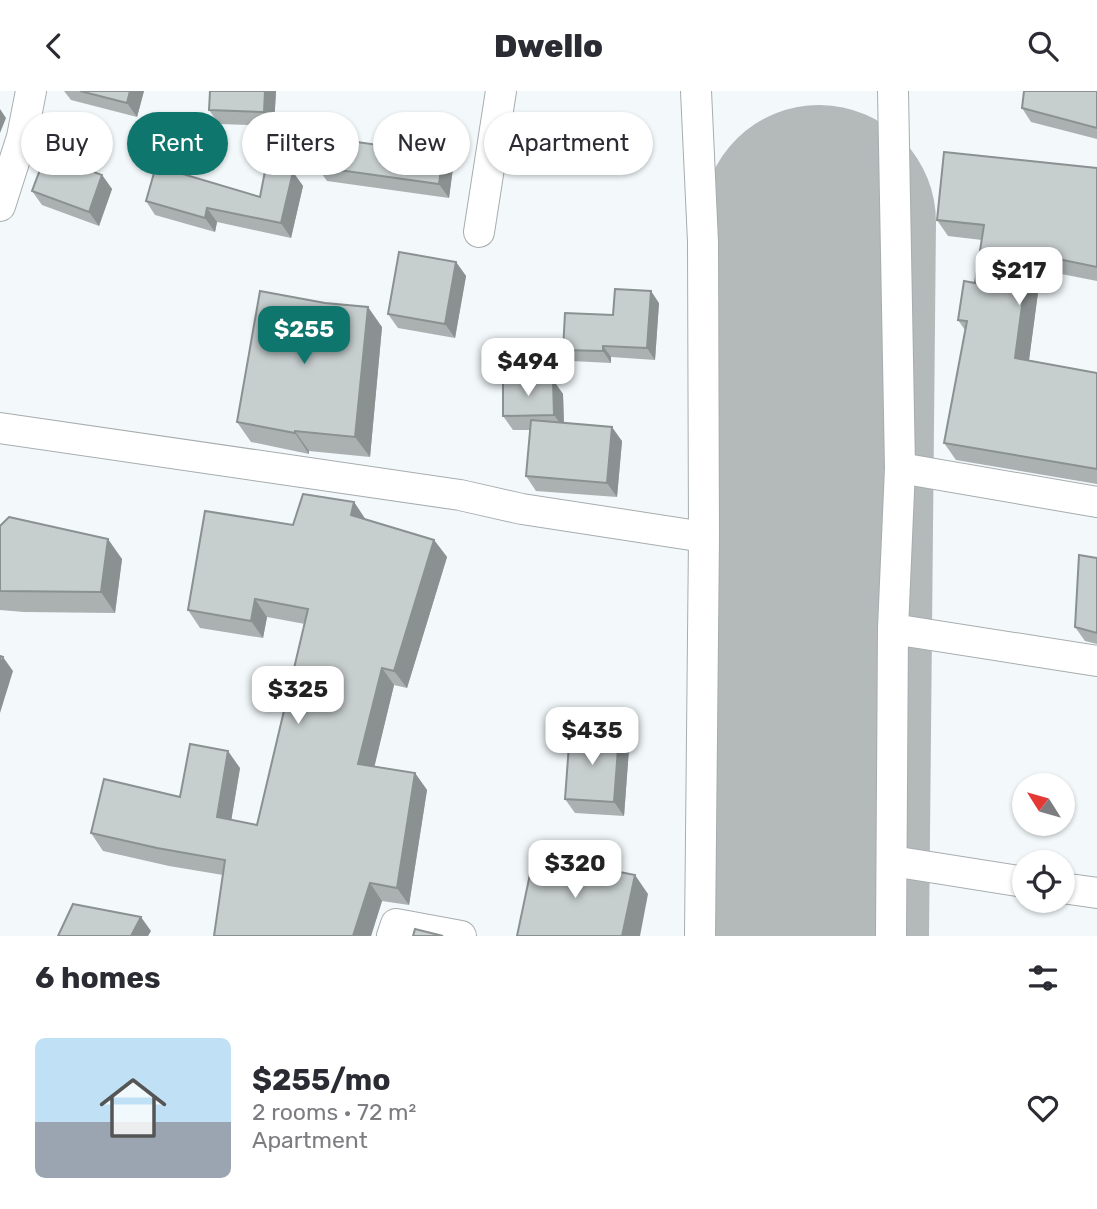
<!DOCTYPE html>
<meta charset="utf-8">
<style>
body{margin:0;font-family:Rubik,sans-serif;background:#f7f7f7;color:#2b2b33;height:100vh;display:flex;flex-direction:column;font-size:26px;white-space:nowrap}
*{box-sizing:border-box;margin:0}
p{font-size:23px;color:#7c7c81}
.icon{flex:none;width:38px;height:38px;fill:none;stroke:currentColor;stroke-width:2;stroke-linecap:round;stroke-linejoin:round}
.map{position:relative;height:845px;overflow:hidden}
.panel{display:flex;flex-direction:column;background:#fff;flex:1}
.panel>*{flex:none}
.hud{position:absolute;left:21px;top:21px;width:700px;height:63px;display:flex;gap:14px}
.needle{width:46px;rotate:307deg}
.buttons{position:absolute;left:1012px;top:682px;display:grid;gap:14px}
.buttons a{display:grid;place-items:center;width:63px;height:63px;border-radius:50%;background:#fff;box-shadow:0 2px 5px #0004;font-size:35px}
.price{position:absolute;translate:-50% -60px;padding:0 16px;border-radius:14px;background:#fff;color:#222;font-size:23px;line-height:46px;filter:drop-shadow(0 2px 4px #0008)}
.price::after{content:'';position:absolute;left:50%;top:42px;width:21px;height:16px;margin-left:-10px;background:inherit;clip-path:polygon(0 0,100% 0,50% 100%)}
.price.active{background:#0f766e;color:#fff}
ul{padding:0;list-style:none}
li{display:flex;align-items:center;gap:21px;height:175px;padding:0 35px}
li span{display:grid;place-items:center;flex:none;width:196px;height:140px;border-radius:10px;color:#555}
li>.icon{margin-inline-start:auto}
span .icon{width:84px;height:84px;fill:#fffc;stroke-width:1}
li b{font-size:30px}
h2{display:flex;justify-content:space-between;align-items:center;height:84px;padding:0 35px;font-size:30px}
.chip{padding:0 24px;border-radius:32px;background:#fff;box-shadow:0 2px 5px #0004;font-size:24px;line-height:63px}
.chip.active{background:#0f766e;color:#fff}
header{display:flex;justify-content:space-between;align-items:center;height:91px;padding:0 35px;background:#fff;font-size:32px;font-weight:800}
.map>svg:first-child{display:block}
</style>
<header><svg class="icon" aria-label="back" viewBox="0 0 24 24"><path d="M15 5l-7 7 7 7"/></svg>Dwello<svg class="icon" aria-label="search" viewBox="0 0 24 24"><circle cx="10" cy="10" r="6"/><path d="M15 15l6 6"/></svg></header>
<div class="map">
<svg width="1097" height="845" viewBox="0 0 1097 845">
<rect width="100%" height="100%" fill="#f3f9fb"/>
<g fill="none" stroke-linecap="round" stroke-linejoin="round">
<path stroke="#b4b9ba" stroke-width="234" d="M812,845L819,131"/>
<g stroke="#a7adaf" stroke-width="32">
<g id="street">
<path d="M0,115L22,46L31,0"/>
<path d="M479,141L501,0"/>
<path d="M0,337L460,404L522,418L704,446L703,151L696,0"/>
<path d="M900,377L1097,411"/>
<path d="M893,538L1097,570"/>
<path d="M892,770L1024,791"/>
<path d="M1062,797L1097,802"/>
<path d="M392,845L396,833L461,845"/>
<path d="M700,845L704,446"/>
<path d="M891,845L893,538L900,377L893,0"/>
</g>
</g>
<use href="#street" stroke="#fff" stroke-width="30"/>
</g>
<g fill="#abb1b1">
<path d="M64,0H144L137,26L71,9Z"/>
<path d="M276,0L274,35L219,33L209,19Z"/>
<path d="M1097,0V48L1031,31L1022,17Z"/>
<path d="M443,63L453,77L449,107L327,90L317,76Z"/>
<path d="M1097,77V190L1041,179L1029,269L1097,282V393L956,369L944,352L965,239L958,229L975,192L982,149L948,145L937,129Z"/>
<path d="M293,81L303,95L291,147L217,131L215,141L155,124L146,110L260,106Z"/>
<path d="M102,84L112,98L99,135L42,114L32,100Z"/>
<path d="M456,171L466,185L455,247L398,237L388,223Z"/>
<path d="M659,212L655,269L611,266V272L571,270L563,259L613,224Z"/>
<path d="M382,236L370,366L309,360V363L251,351L237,331Z"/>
<path d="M553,289L563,303L564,331L622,350L617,406L536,400L526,385L530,339H513L503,325Z"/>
<path d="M354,411L365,428L434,449L447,466L407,597L394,594L374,675L415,682L427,699L409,814L382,810L371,845H214L223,784L169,775L103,760L91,742L180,706L240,677L231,729L257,734L305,533L267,526L263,547L200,537L188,519L293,434Z"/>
<path d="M0,435L122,468L115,522L24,521L0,519Z"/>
<path d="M1097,467V553L1085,550L1075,536Z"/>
<path d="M629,658L624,725L575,722L565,708Z"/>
</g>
<g fill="#8b9090">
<path d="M130,0H144L137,26L127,12Z"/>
<path d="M265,0H276L274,35L264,21Z"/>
<path d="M0,18L6,27L0,42Z"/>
<path d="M443,63L453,77L449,107L439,93Z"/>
<path d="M293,81L303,95L291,147L281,132Z"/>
<path d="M102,84L112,98L99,135L89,121Z"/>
<path d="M207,117L217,131L215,141L205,127Z"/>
<path d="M1029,162L1041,179L1027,284L1015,267Z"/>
<path d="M456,171L466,185L455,247L445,233Z"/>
<path d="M651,200L659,212L655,269L647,257Z"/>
<path d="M368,216L382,236L370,366L355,346Z"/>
<path d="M603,255L611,266V272L603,260Z"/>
<path d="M553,289L563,303L564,338L554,324Z"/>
<path d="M612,336L622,350L617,406L607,392Z"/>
<path d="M295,340L309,360V363L295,342Z"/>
<path d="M354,411L366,429L351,424Z"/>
<path d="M108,448L122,468L115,522L101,501Z"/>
<path d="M434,449L447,466L407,597L394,580Z"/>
<path d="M255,508L267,526L263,547L251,530Z"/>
<path d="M3,566L13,580L0,622V577Z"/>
<path d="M382,577L394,594L371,690L358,673Z"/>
<path d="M619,644L629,658L624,725L614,711Z"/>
<path d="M228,660L240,677L229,743L217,726Z"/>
<path d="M415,682L427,699L409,814L397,797Z"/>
<path d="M635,784L648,803L640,845H622Z"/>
<path d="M370,792L382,810L371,845H353Z"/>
<path d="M141,826L151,840L148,845H131Z"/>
</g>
<g fill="#c7cece" stroke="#8b9090" stroke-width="2">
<path d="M80,0H130L127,12Z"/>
<path d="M210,0H265L264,21L209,19Z"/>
<path d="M1024,0H1097V37L1022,17Z"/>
<path d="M321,46L443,63L439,93L317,76Z"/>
<path d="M944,61L1097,77V176L1029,162L1015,267L1097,282V378L944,352L967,230L958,229L964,190L975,192L984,134L937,129Z"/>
<path d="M46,63L102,84L89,121L32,100Z"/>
<path d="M156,75L260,106L266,75L293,81L281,132L207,117L205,127L146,110Z"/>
<path d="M399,161L456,171L445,233L388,223Z"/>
<path d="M615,198L651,200L647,257L603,255V260L563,259L565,222L613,224Z"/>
<path d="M260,200L325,212L368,216L355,346L295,340V342L237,331Z"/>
<path d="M503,289H553L554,324L503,325Z"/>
<path d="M531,329L612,336L607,392L526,385Z"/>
<path d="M303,403L354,411L351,424L434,449L394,580L382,577L358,673L415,682L397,797L370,792L353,845H214L225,769L157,757L91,742L104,688L180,706L190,653L228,660L217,726L257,734L308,518L255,508L251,530L188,519L205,420L293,434Z"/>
<path d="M9,426L108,448L101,501L0,500V435Z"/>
<path d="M1079,464L1097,467V542L1075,536Z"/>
<path d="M0,565L3,566L0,577Z"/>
<path d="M570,640L619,644L614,711L565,708Z"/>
<path d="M534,764L635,784L622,845H517Z"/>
<path d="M73,813L141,826L131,845H58Z"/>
<path d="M415,838L443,845H413Z"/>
</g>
</svg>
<div class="buttons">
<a><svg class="needle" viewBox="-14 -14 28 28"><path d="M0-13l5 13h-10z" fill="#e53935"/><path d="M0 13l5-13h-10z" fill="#7c7c81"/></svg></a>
<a><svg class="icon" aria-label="locate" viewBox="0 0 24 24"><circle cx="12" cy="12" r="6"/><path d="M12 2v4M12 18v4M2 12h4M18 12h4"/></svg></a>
</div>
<b class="price" style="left:1019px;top:216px">$217</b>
<b class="price active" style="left:304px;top:275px">$255</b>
<b class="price" style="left:528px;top:307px">$494</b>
<b class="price" style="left:298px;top:635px">$325</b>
<b class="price" style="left:592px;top:676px">$435</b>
<b class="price" style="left:575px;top:809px">$320</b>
<div class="hud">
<a class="chip">Buy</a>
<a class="chip active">Rent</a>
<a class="chip">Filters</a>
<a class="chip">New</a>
<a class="chip">Apartment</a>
</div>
</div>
<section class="panel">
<h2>6 homes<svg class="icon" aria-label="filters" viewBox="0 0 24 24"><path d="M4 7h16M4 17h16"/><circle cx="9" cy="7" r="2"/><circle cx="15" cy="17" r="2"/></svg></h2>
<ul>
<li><span style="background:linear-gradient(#bfe0f5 60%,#9aa5b1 0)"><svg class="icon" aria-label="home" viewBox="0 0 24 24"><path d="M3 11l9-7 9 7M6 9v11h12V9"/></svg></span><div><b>$255/mo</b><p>2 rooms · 72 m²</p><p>Apartment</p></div><svg class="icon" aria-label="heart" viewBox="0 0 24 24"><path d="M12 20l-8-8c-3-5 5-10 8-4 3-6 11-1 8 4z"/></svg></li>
</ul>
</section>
